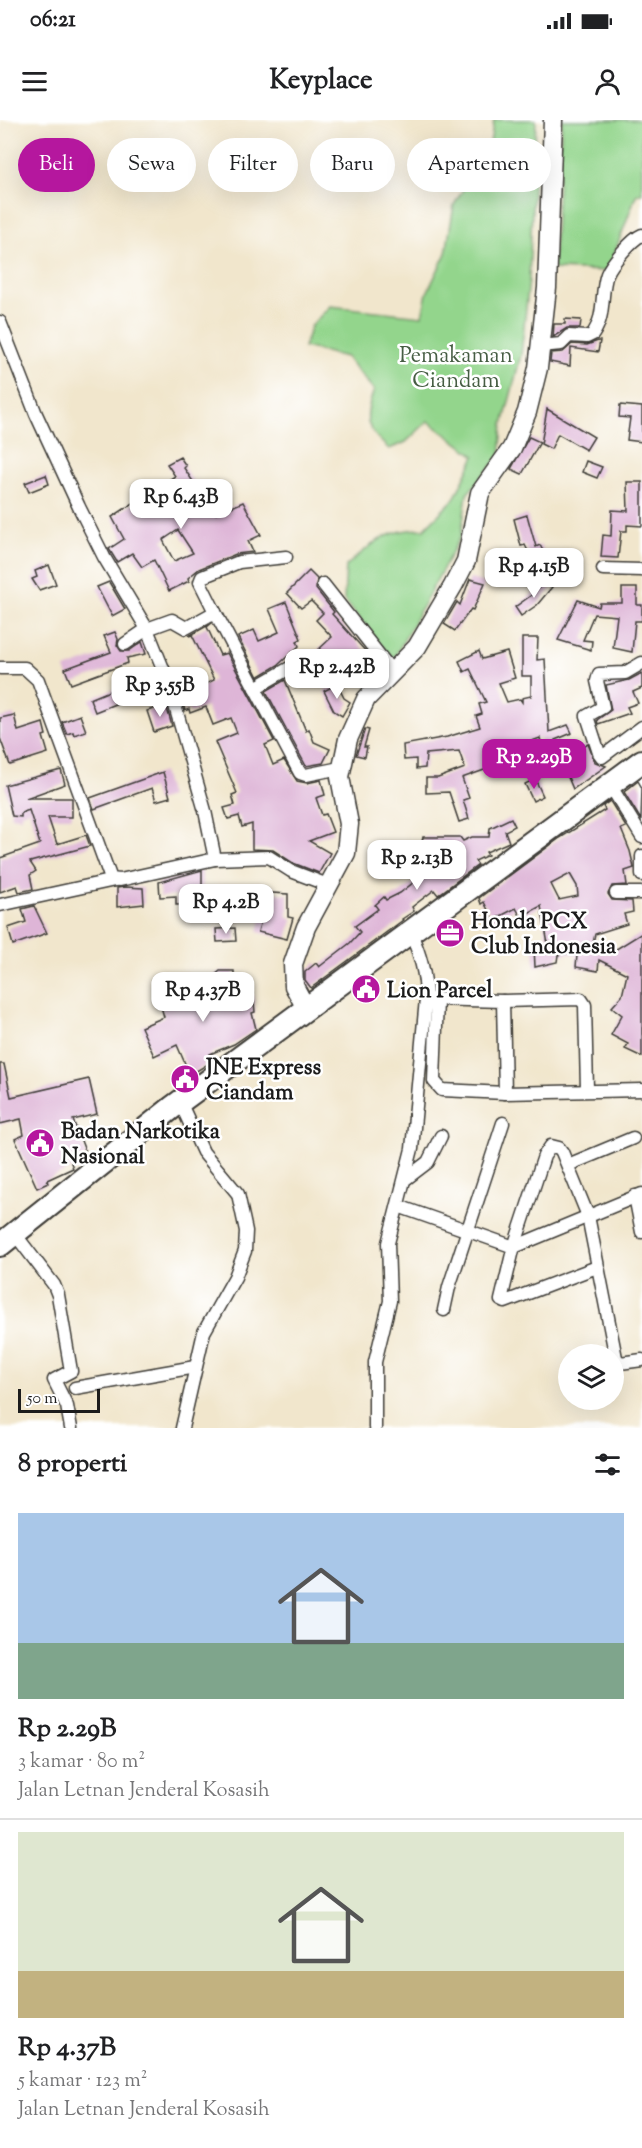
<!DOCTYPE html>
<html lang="id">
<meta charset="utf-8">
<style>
body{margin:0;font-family:"Sorts Mill Goudy",serif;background:#f2f2f2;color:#202124;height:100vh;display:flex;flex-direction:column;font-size:22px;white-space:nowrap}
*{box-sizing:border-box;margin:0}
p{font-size:20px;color:#757577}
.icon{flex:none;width:33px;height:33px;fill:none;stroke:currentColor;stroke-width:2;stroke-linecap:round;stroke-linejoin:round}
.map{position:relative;height:1308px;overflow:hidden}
.drawer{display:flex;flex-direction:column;background:#fff;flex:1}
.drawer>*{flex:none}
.hud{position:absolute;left:18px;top:18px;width:606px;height:54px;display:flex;gap:12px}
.controls{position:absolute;left:558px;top:1224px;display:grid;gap:12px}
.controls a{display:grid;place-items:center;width:66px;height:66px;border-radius:50%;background:#fff;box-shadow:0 6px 24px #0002;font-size:30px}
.scale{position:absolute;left:18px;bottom:15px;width:82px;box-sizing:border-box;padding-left:6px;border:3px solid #1c1c1c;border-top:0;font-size:16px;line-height:21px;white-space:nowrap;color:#1c1c1c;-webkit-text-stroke:4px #fff;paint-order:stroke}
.price{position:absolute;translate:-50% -51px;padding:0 14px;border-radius:12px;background:#fff;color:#222;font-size:20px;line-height:39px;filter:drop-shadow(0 2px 3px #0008)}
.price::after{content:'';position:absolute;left:50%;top:36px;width:18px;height:14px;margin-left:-9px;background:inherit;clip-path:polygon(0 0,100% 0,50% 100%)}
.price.current{background:#b5179e;color:#fff}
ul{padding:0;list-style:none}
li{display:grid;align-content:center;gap:12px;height:318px;padding:0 18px}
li+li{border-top:2px solid #e0e0e0}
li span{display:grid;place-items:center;height:186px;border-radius:0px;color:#555}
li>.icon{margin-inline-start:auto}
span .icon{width:108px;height:108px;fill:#fffc;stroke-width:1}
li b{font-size:26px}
h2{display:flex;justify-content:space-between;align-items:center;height:72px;padding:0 18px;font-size:26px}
.pill{padding:0 21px;border-radius:27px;background:#fff;box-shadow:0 6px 24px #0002;font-size:21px;line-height:54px}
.pill.current{background:#b5179e;color:#fff}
.status{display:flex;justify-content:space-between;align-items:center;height:42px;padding:0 30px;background:#fff;direction:ltr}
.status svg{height:16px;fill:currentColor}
header{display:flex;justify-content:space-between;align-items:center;height:78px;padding:0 18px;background:#fff;font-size:27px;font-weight:800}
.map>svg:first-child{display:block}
</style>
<div class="status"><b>06:21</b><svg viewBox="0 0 49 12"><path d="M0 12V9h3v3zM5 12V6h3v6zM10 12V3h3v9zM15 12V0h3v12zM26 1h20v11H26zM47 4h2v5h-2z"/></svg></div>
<header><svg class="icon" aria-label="menu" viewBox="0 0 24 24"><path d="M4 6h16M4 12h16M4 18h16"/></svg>Keyplace<svg class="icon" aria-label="person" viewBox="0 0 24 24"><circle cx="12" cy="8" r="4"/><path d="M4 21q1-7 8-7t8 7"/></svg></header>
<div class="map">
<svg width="642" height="1308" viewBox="0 0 642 1308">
<rect width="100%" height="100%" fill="#fff"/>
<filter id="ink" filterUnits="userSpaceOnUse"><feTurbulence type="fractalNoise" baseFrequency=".0167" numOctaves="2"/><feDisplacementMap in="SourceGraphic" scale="12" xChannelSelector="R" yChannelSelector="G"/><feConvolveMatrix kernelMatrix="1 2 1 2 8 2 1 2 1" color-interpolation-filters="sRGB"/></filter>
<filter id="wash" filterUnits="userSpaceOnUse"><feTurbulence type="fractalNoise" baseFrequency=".008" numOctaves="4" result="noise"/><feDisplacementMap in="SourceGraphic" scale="24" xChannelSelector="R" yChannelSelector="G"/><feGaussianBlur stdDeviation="1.35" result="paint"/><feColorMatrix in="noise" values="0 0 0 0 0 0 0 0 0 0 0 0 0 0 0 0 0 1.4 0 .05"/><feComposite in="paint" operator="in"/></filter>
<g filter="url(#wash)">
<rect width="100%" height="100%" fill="#f1e6cc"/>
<g fill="#93d58c" stroke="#587854" stroke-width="1.5">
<path d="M494,0H536L529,160L521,235L503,305L500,336L467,374L461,416L393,540L344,480L346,446C373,423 386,409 424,409L454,379L475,336L428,301L406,322L389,329C365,307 363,301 374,270L346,237L304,227L311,206L330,186L422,196L427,173L446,133L454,85L490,23Z"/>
<path d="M562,0H642V73L636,75L608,151L553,149Z"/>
</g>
<g id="blocks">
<g fill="#deb5d7" fill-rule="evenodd">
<path d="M565,199L581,200L580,208H567L553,217L554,204H565Z"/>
<path d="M598,221H600L598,232L571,228L570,246L550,242L551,233L563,232L572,224L587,225Z"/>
<path d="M620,285L642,287V322L627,320L630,298L619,297Z"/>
<path d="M547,289L594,317L586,330L558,314L551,329L541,324Z"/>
<path d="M529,317L540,322L522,354L511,349Z"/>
<path d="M180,337L186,346L184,348L196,366L191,369L205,393L214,389L216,394L243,382L261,415L248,421L253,432L236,434L199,449L188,458L189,461L169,471L154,440L142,447L132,433L117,442L109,429L124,419L112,397L175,356L167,344ZM178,410L193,433L174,441L163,420Z"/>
<path d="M586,341L602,347L597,358L582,352Z"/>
<path d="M46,355L49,364L29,372L25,363Z"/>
<path d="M627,362H642V406L627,405V411H621L618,438L601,437L603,415L611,416L612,390L628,391Z"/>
<path d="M527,395L536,427L540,425L555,455L543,461L525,425L521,426L514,399Z"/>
<path d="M49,445L56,464L39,470L32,459L37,457L35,451Z"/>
<path d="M309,451L317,459L316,469L334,492L332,494L368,534L365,536L371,546L340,563L318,533V530L332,517L316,500L323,493L311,481L301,488L287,473Z"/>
<path d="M470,459L485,463L473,490L471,489L455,511L444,504L457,482L460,485Z"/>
<path d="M545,461L552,467L537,485L521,496L515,487L533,474Z"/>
<path d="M109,462L125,489L112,496L97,467Z"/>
<path d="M622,468H637V485H642V501H635L632,532L613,528L617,496L594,494L583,520L592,521L591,530L558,520L578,480L599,487L600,483H622Z"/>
<path d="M286,482L301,519L297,521L299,526L278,545L258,557L238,517L254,510L259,521L279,512L269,489Z"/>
<path d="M212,503L207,507L220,535L227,533L274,621L265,625L273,645L284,640L297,661L307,663L321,660L325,675L316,678L322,695L326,694L333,712L309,721L330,733L319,753L293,743L273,730L252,729V704L242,707L239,696L228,699L224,688L235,685L232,675L237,673L215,622L237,613L231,598L213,605L206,587L190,593L189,589L185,591L183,583L186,582L183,575L214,560L192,515L189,516Z"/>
<path d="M115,512L118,519L117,525L121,531H129L142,522L146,534L127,538L128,543L71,564L65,549L111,532L104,516Z"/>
<path d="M522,518H538L537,540L545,539L549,612L568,605L572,613L555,620L557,627L544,632L540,618L509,630L514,643L502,648L501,644L462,658L469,678L463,680L469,699L459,702L449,672L426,673V658H438L465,648L459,631L426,634L425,648L416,649V639L404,640L403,625L447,617L480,607L476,596L482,594L479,584L486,582L470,549L464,552L459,541L479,531L482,539L507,532L515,558L499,563L507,582L520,579L522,582V578L531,576V556H522Z"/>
<path d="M642,553V568L633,572L638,583L627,587L630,593L598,604L597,600L611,590L606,565L629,560Z"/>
<path d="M154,554L159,570L145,575L139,560Z"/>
<path d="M285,560L306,611L309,609L314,622L330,629L323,643L306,646L266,571Z"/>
<path d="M337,564L344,578L350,582L342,596L334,591L324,571Z"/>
<path d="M119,567L125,580L95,592L90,579Z"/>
<path d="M166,585L172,606L154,612L147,591Z"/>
<path d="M14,595L18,611L43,603L46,615L43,616L48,633L10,645L0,618V598Z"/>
<path d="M80,595L86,611L74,615L73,612L67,614L62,602Z"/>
<path d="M365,609L369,610L364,627H367L365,637L356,635Z"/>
<path d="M588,624L595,642L606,646L573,669L562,643L564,642L562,635Z"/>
<path d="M61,650L65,664L26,678H72V697H48L57,724L86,715L90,726L30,742L36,751L30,755L33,769L19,772L17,766L0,772V738L40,724L29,690L21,693V697L12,696L5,665Z"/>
<path d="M163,652L170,677L156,681L152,668L94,689L90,678Z"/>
<path d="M535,659L543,676L533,681L525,664Z"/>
<path d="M638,661L642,668L641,700L624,672Z"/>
<path d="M610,681L626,707L621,709L630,731L634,748L625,751L627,765L612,766L608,774L612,780L632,781L633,792L624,794L627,804L595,814L591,831L610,833L642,813V937L625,929L628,924L611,915L622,895L612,887L622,876L627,854L599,840L598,851L576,847L577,835L568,833L558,835L557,842L535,847L534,827L548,824L541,786L521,797L516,788L493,800L484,782L481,784L479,778L560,718L605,690L603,686ZM570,754L577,766L578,776L559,780L551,764Z"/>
<path d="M511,698L515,706L505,711L509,722L486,732L488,735L475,741L478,745L438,775L434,770L412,787L414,791L402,799L403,800L311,868L305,860V852L316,843L319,847L350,823L360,812L355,806L378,789L375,785L384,777L386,780L400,773L423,755L416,745L435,732L420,730L423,717H460L463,721L472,717H489L490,708Z"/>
<path d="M202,750V784L176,785V776L160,777L159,762Z"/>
<path d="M125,767L143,768L144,784L117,787V768Z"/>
<path d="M239,771L288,774V797L293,798L287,819L258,812L265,784H239Z"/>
<path d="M34,786L47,813L13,825L8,808L26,802L22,789Z"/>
<path d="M235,808L236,821L217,822L216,809Z"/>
<path d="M220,851H234V875L253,874L255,892L252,893L256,909L234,924L210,934L213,941L190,955L177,925L154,936L141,907L164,897L160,883L178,877L180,883H208V861Z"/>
<path d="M0,944H4L11,977L89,959L97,994L73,1000L87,1036L71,1043L73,1048L47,1060L48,1063L37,1068L15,1019L24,1015L21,999L0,1004Z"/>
</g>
</g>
</g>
<g filter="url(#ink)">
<use href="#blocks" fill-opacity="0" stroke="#3c3a36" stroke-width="1.5"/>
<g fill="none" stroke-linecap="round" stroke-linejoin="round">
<g stroke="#3c3a36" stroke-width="15">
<g id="street">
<path d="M0,202L36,294L79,387L104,437L147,509L168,561L205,691L215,739"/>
<path d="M541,226L561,224L569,216L587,217L593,214C606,195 600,174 607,154C611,144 632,119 642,115"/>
<path d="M603,449L642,450"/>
<path d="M323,464L391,550"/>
<path d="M215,492L200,462L202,457L239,442L286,437"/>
<path d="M125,524L147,509L172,500L186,508L215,492L255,568"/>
<path d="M642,543L625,553L599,554L597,561L603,587L587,596L599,633L602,637L642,607"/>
<path d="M293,546L255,568L300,653L306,655L340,648"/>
<path d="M0,548H25L38,560L111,759L120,760L215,739L269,737L291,751L328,765"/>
<path d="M610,665L642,717"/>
<path d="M642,736V755"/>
<path d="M616,773H642"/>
<path d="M0,785L115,760"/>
<path d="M431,879L503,881L581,879L585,885L587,969"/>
<path d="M437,880L434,961L442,970L505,973L642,970"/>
<path d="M503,881L505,973"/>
<path d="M180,982L203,1032L238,1074L246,1111L245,1131L235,1157L204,1212L182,1308"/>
<path d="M568,1045L633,1018"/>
<path d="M407,1058L428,1042L441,1016"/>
<path d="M635,1076L642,1112"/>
<path d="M398,1086L514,1127"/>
<path d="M15,1114L54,1165L58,1175L71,1251L54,1260L67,1286L71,1308"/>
<path d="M514,1127L642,1074"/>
<path d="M597,1147L505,1182L501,1180L513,1130L544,1036L551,1026L559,1028L562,1032L588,1096L616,1238L620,1243L642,1240"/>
<path d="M444,1190L449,1167L503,1003"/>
<path d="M75,1268L195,1247"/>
<path d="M375,1308V1242L390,1181L388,1123L412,1029L426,879C426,854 420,834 410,811"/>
</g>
</g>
<g stroke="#3c3a36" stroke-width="21">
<path id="secondary" d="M307,890L294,866L293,844L306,807L346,733L349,704L340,657L348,619L366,579L417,527L453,466L466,441L480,373L512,328L527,292L538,248L547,168L553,0"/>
</g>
<g stroke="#3c3a36" stroke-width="26">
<path id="highway" d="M0,1125L173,987L642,641"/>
</g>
<use href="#street" stroke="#fff" stroke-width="12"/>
<use href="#secondary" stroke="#fff" stroke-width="18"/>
<use href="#highway" stroke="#fff" stroke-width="22"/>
</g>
</g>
<defs>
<g id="office-disc" transform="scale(1.5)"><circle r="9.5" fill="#b5179e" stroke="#fff"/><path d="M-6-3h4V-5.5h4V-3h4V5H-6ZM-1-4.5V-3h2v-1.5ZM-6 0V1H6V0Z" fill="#fff"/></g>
<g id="civic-disc" transform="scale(1.5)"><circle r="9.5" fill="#b5179e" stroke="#fff"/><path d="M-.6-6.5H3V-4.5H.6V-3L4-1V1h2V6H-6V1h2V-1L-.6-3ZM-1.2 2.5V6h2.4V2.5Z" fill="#fff"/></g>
</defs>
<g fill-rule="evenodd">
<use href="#office-disc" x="450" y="813"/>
<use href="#civic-disc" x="366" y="869"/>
<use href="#civic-disc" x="185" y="959"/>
<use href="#civic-disc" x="40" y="1023"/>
</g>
<g text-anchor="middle" stroke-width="5" stroke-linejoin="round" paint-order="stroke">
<g font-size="22" fill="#465d43" stroke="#fff">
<text x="456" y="242">Pemakaman<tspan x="456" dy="25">Ciandam</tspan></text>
</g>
<g font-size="22" font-weight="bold" fill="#1c1c1c" stroke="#fff" text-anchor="start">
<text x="471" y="808">Honda PCX<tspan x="471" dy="25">Club Indonesia</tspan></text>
<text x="387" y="877">Lion Parcel</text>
<text x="206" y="954">JNE Express<tspan x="206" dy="25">Ciandam</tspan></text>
<text x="61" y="1018">Badan Narkotika<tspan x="61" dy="25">Nasional</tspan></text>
</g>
</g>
</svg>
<div class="controls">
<a><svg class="icon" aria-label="layers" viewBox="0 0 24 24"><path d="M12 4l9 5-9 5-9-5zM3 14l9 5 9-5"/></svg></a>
</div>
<div class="scale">50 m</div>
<b class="price" style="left:181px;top:410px">Rp 6.43B</b>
<b class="price" style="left:534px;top:479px">Rp 4.15B</b>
<b class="price" style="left:337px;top:580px">Rp 2.42B</b>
<b class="price" style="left:160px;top:598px">Rp 3.55B</b>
<b class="price current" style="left:534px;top:670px">Rp 2.29B</b>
<b class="price" style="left:417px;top:771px">Rp 2.13B</b>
<b class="price" style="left:226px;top:815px">Rp 4.2B</b>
<b class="price" style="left:203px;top:903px">Rp 4.37B</b>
<div class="hud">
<a class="pill current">Beli</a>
<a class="pill">Sewa</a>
<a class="pill">Filter</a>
<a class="pill">Baru</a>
<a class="pill">Apartemen</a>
</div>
</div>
<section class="drawer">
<h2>8 properti<svg class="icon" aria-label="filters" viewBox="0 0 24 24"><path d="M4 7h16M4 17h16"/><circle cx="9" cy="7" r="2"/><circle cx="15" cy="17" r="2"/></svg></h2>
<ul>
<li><span style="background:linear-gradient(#a9c7e8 70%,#7fa58c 0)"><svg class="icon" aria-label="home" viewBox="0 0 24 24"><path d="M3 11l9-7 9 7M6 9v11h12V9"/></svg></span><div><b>Rp 2.29B</b><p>3 kamar · 80 m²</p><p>Jalan Letnan Jenderal Kosasih</p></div></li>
<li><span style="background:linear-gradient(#dfe7d0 75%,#c2b280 0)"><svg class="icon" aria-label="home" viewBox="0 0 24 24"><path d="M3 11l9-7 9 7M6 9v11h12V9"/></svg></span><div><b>Rp 4.37B</b><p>5 kamar · 123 m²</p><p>Jalan Letnan Jenderal Kosasih</p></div></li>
</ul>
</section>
